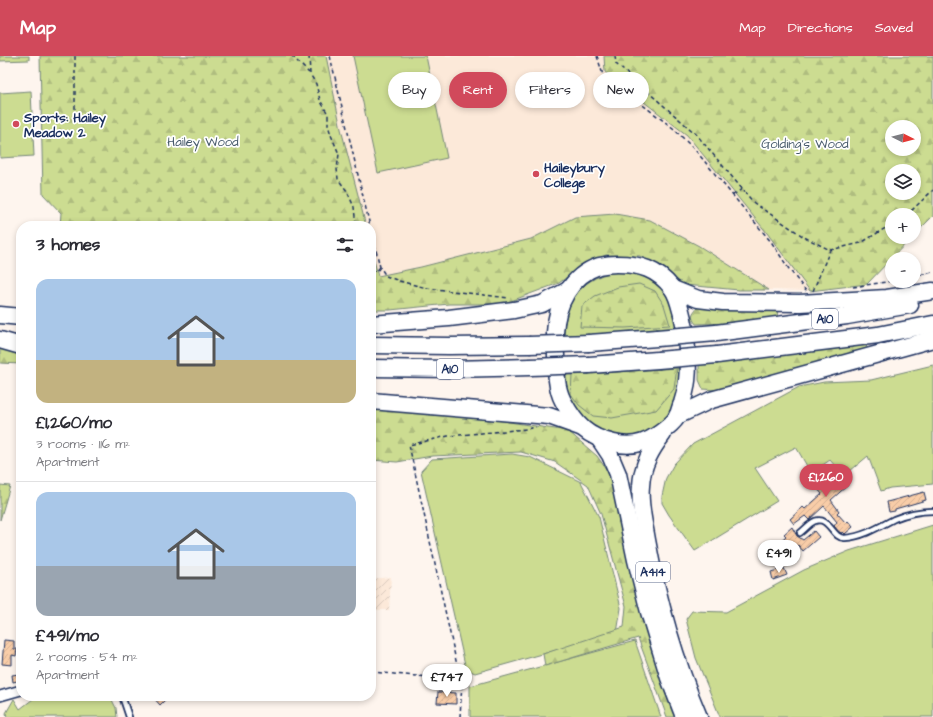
<!DOCTYPE html>
<meta charset="utf-8">
<style>
body{margin:0;font-family:"Architects Daughter",sans-serif;background:#f7f7f7;color:#2b2b33;height:100vh;display:flex;flex-direction:column;font-size:15px;white-space:nowrap}
*{box-sizing:border-box;margin:0}
p{font-size:13px;color:#7c7c81}
.icon{flex:none;width:22px;height:22px;fill:none;stroke:currentColor;stroke-width:2;stroke-linecap:round;stroke-linejoin:round}
.map{position:relative;flex:1;overflow:hidden}
.details{position:absolute;left:16px;top:165px;width:360px;height:480px;display:flex;flex-direction:column;background:#fff;border-radius:16px;box-shadow:0 2px 6px #0003}
.details>*{flex:none}
.hud{position:absolute;left:388px;top:16px;width:380px;height:36px;display:flex;gap:8px}
.needle{width:26px;rotate:96deg}
.controls{position:absolute;left:885px;top:64px;display:grid;gap:8px}
.controls a{display:grid;place-items:center;width:36px;height:36px;border-radius:50%;background:#fff;box-shadow:0 2px 6px #0003;font-size:20px}
.price{position:absolute;translate:-50% -34px;padding:0 9px;border-radius:14px;background:#fff;color:#222;font-size:13px;line-height:26px;filter:drop-shadow(0 1px 2px #0008)}
.price::after{content:'';position:absolute;left:50%;top:24px;width:12px;height:9px;margin-left:-6px;background:inherit;clip-path:polygon(0 0,100% 0,50% 100%)}
.price.selected{background:#d1495b;color:#fff}
ul{padding:0;list-style:none}
li{display:grid;align-content:center;gap:8px;height:212px;padding:0 20px}
li+li{border-top:1px solid #e1e1e2}
li span{display:grid;place-items:center;height:124px;border-radius:12px;color:#555}
li>.icon{margin-inline-start:auto}
span .icon{width:72px;height:72px;fill:#fffc;stroke-width:1}
li b{font-size:17px}
h2{display:flex;justify-content:space-between;align-items:center;height:48px;padding:0 20px;font-size:17px}
.pill{padding:0 14px;border-radius:18px;background:#fff;box-shadow:0 2px 6px #0003;font-size:14px;line-height:36px}
.pill.selected{background:#d1495b;color:#fff}
header{display:flex;align-items:center;gap:24px;box-sizing:border-box;height:56px;padding:0 20px;background:#d1495b;color:#fff}
header strong{font-size:19px}
nav{display:flex;gap:22px;margin-inline-start:auto;font-size:14px}
.map>svg:first-child{display:block}
</style>
<header>
<strong>Map</strong>
<nav><a>Map</a><a>Directions</a><a>Saved</a></nav>
</header>
<div class="map">
<svg width="933" height="661" viewBox="0 0 933 661">
<defs>
<pattern id="industrial-furrows" width="10" height="10" patternUnits="userSpaceOnUse"><rect width="10" height="10" fill="#fce9d9"/><path d="M-1 1l2-2M0 10L10 0M9 11l2-2" fill="none" stroke="#d7c8bd"/></pattern>
<pattern id="forest-firs" width="22" height="20" patternUnits="userSpaceOnUse"><rect width="22" height="20" fill="#ccdc91"/><path d="M5 1l3.5 6h-7zM16 11l3.5 6h-7z" fill="#afbd7f"/></pattern>
<pattern id="building-hatch" width="6" height="6" patternUnits="userSpaceOnUse"><rect width="6" height="6" fill="#f9cda8"/><path d="M-1 1l2-2M0 6l6-6M5 7l2-2" fill="none" stroke="#d5b093"/></pattern>
</defs>
<rect width="100%" height="100%" fill="#fef5ee"/>
<filter id="ink" filterUnits="userSpaceOnUse"><feTurbulence type="fractalNoise" baseFrequency=".025" numOctaves="2"/><feDisplacementMap in="SourceGraphic" scale="8" xChannelSelector="R" yChannelSelector="G"/><feConvolveMatrix kernelMatrix="1 2 1 2 8 2 1 2 1" color-interpolation-filters="sRGB"/></filter>
<g filter="url(#ink)">
<path fill="#fce9d9" d="M326,0H604L605,16L687,79L767,177L810,235L769,234L699,190L650,164L615,158L575,161L531,183L421,211L378,220L371,192V170H365L341,73Z"/>
<path fill="url(#industrial-furrows)" d="M391,521L389,554H371V523Z"/>
<g fill="#ccdc91" stroke="#748678">
<path d="M0,0H29V4L0,5Z"/>
<path d="M353,0H426L447,102L378,117Z"/>
<path d="M31,35L34,100L0,102V37Z"/>
<path d="M613,216C632,215 657,221 668,240C673,249 675,262 679,273L564,280C565,247 578,224 613,216Z"/>
<path d="M933,309V428L890,432L881,435L868,400L844,420L830,404L811,417L796,391L755,412L777,445L695,495L669,459L662,447V440L666,422L674,408L693,388L799,331L824,326L871,324Z"/>
<path d="M683,312L679,347L659,372L629,383L597,377L574,355L566,332V319Z"/>
<path d="M512,398L530,401L581,426L599,461L621,552L617,577L475,617L466,613L421,415L432,403Z"/>
<path d="M933,469V661H720L696,602L686,563L692,555L726,556L804,514L849,495Z"/>
<path d="M635,585L661,661H470V630Z"/>
<path d="M37,640H110L116,652L117,661H7L6,657L14,643L20,653Z"/>
</g>
<g fill="url(#forest-firs)" stroke="#748678" fill-rule="evenodd">
<path d="M40,0H326L341,73L366,170H60L61,157L43,138Z"/>
<path d="M604,0H933V160L914,179V159H892V181H912L867,228L810,235L767,177L687,79L605,16ZM892,71H914V93H892ZM892,115H914V137H892Z"/>
<path d="M615,158L650,164L699,190L769,234H739L685,229L640,200L606,199L579,212L559,227L503,248H449L390,254H371V192L378,220L421,211L531,183L575,161Z"/>
<path d="M639,228L655,235L664,249L670,269L625,272L580,271L582,250L595,240L618,231Z"/>
<path d="M698,251L778,253L777,261L736,267L696,268C690,261 692,257 698,251Z"/>
<path d="M865,287L868,294L717,334L703,333L699,324V307Z"/>
<path d="M0,290L21,294V308L0,307Z"/>
<path d="M677,312L674,333L656,354L612,362L593,360L579,349L571,338L572,319Z"/>
<path d="M371,352L483,362L568,375L597,400L613,423L679,661H667L638,582L545,610L543,598L624,571L626,550L601,458L588,429L555,406L521,396L432,400L397,406L371,404Z"/>
<path d="M0,429L10,430L0,464Z"/>
</g>
<g fill="url(#building-hatch)" stroke="#1b2f5e">
<path d="M832,409L848,429L831,444L839,455L837,457L846,467L848,465L853,471L845,478L843,476L841,477L839,476L834,470L837,466L824,450L809,464L805,460L794,468L790,463L803,451L805,453L822,438L811,425L817,420L813,416L820,411L823,415Z"/>
<path d="M924,436L926,444L895,453V455L889,456L887,446Z"/>
<path d="M792,471L797,480L803,484L814,475L819,481L803,495L798,489L786,499L777,488L786,480L784,478Z"/>
<path d="M784,512L787,519L773,524L771,516Z"/>
<path d="M4,584L14,585V593H17L16,600L12,599V609L2,608Z"/>
<path d="M19,618H21V624L13,626L12,619Z"/>
<path d="M438,636L456,637V648L437,647Z"/>
<path d="M152,640H169L160,649Z"/>
</g>
<g fill="none" stroke-linecap="round" stroke-linejoin="round">
<g stroke="#1b2f5e" stroke-width="8">
<g id="lane">
<path d="M800,477C805,473 810,467 815,465C830,460 832,483 845,482C863,481 879,471 894,463C906,458 920,455 933,455"/>
<path d="M122,640L129,661"/>
</g>
</g>
<g stroke="#1b2f5e" stroke-width="12">
<path id="street" d="M0,640L21,634"/>
</g>
<g stroke="#1b2f5e" stroke-width="19">
<g id="highway">
<path d="M617,208C640,208 657,213 672,232C679,241 685,270 686,281C688,306 690,323 682,347C680,351 679,357 677,361C672,369 664,374 657,379C644,388 629,391 614,387C587,381 576,369 563,345C556,332 556,315 556,301C556,293 555,285 555,277C556,249 571,219 599,210C604,209 611,208 617,208Z"/>
<path d="M673,233L698,243L723,246L800,247L887,242L933,235"/>
<path d="M0,259L21,261"/>
<path d="M371,268L449,262L514,254L542,248L568,234"/>
<path d="M716,277L847,260L910,249"/>
<path d="M0,284L21,290"/>
<path d="M589,287L657,282"/>
<path d="M371,289L449,290L529,289"/>
<path d="M717,299L878,279L933,268"/>
<path d="M589,309L658,304"/>
<path d="M371,312L451,313L530,311"/>
<path d="M371,345L549,360L580,371"/>
<path d="M677,360L711,344L933,283"/>
<path d="M663,378C651,394 642,409 641,430C639,448 644,466 647,484C658,545 675,604 699,661"/>
<path d="M600,384L610,399L618,418L636,504L649,556L669,622L684,661"/>
</g>
</g>
<g stroke="#1b2f5e" stroke-width="1.5" stroke-dasharray="4 3" stroke-linecap="butt">
<path d="M75,0V62"/>
<path d="M292,0L309,17"/>
<path d="M309,0L310,18L316,28L320,44L328,58V69L331,79L339,98L337,113L338,123L347,135L354,151L356,170"/>
<path d="M330,0L370,170"/>
<path d="M597,0L603,19L673,72L696,95L772,187L789,213L806,235"/>
<path d="M615,0L616,8L696,78L754,147L804,181L830,194L861,187L892,168"/>
<path d="M639,46L648,36"/>
<path d="M733,139L742,133"/>
<path d="M906,159L910,156L933,134"/>
<path d="M371,174L380,211L386,220L399,225L427,232L509,242"/>
<path d="M371,214L377,215L380,211"/>
<path d="M914,220L933,216"/>
<path d="M853,231L892,225"/>
<path d="M813,235L830,194"/>
<path d="M371,616L440,622L458,614"/>
<path d="M460,661L462,626L458,614L409,389L448,380L526,373L536,371"/>
</g>
<use href="#lane" stroke="#fff" stroke-width="4.5"/>
<use href="#street" stroke="#fff" stroke-width="9"/>
<use href="#highway" stroke="#fff" stroke-width="16"/>
<g stroke="#1b2f5e" stroke-width="19" stroke-linecap="butt">
<g id="highway-bridge">
<path d="M657,282L716,277"/>
<path d="M529,289L589,287"/>
<path d="M658,304L717,299"/>
<path d="M530,311L589,309"/>
</g>
</g>
<use href="#highway-bridge" stroke="#fff" stroke-width="16"/>
</g>
</g>
<g fill="#d1495b" stroke="#fff" stroke-width="1.5">
<circle cx="16" cy="68" r="4"/>
<circle cx="536" cy="118" r="4"/>
</g>
<g text-anchor="middle" stroke-width="3.5" stroke-linejoin="round" paint-order="stroke">
<g fill="#fff" stroke="#5f6d8e" stroke-width="1">
<rect x="812" y="253" width="26" height="20" rx="3"/>
<rect x="437" y="303" width="26" height="20" rx="3"/>
<rect x="636" y="506" width="34" height="20" rx="3"/>
</g>
<g font-size="12" font-weight="bold" fill="#1b2f5e">
<text x="825" y="267">A10</text>
<text x="450" y="317">A10</text>
<text x="653" y="520">A414</text>
</g>
<g font-size="13" font-weight="bold" fill="#1b2f5e" stroke="#fff" text-anchor="start">
<text x="24" y="66">Sports: Hailey<tspan x="24" dy="15">Meadow 2</tspan></text>
<text x="544" y="116">Haileybury<tspan x="544" dy="15">College</tspan></text>
</g>
<g font-size="13" fill="#475a6b" stroke="#fff">
<text x="203" y="90">Hailey Wood</text>
<text x="805" y="92">Golding's Wood</text>
</g>
</g>
</svg>
<div class="controls">
<a><svg class="needle" viewBox="-14 -14 28 28"><path d="M0-13l5 13h-10z" fill="#e53935"/><path d="M0 13l5-13h-10z" fill="#7c7c81"/></svg></a>
<a><svg class="icon" aria-label="layers" viewBox="0 0 24 24"><path d="M12 4l9 5-9 5-9-5zM3 14l9 5 9-5"/></svg></a>
<a>+</a>
<a>−</a>
</div>
<b class="price selected" style="left:826px;top:442px">£1,260</b>
<b class="price" style="left:779px;top:518px">£491</b>
<b class="price" style="left:447px;top:642px">£747</b>
<div class="hud">
<a class="pill">Buy</a>
<a class="pill selected">Rent</a>
<a class="pill">Filters</a>
<a class="pill">New</a>
</div>
<section class="details">
<h2>3 homes<svg class="icon" aria-label="filters" viewBox="0 0 24 24"><path d="M4 7h16M4 17h16"/><circle cx="9" cy="7" r="2"/><circle cx="15" cy="17" r="2"/></svg></h2>
<ul>
<li><span style="background:linear-gradient(#a9c7e8 65%,#c2b280 0)"><svg class="icon" aria-label="home" viewBox="0 0 24 24"><path d="M3 11l9-7 9 7M6 9v11h12V9"/></svg></span><div><b>£1,260/mo</b><p>3 rooms · 116 m²</p><p>Apartment</p></div></li>
<li><span style="background:linear-gradient(#a9c7e8 60%,#9aa5b1 0)"><svg class="icon" aria-label="home" viewBox="0 0 24 24"><path d="M3 11l9-7 9 7M6 9v11h12V9"/></svg></span><div><b>£491/mo</b><p>2 rooms · 54 m²</p><p>Apartment</p></div></li>
</ul>
</section>
</div>
